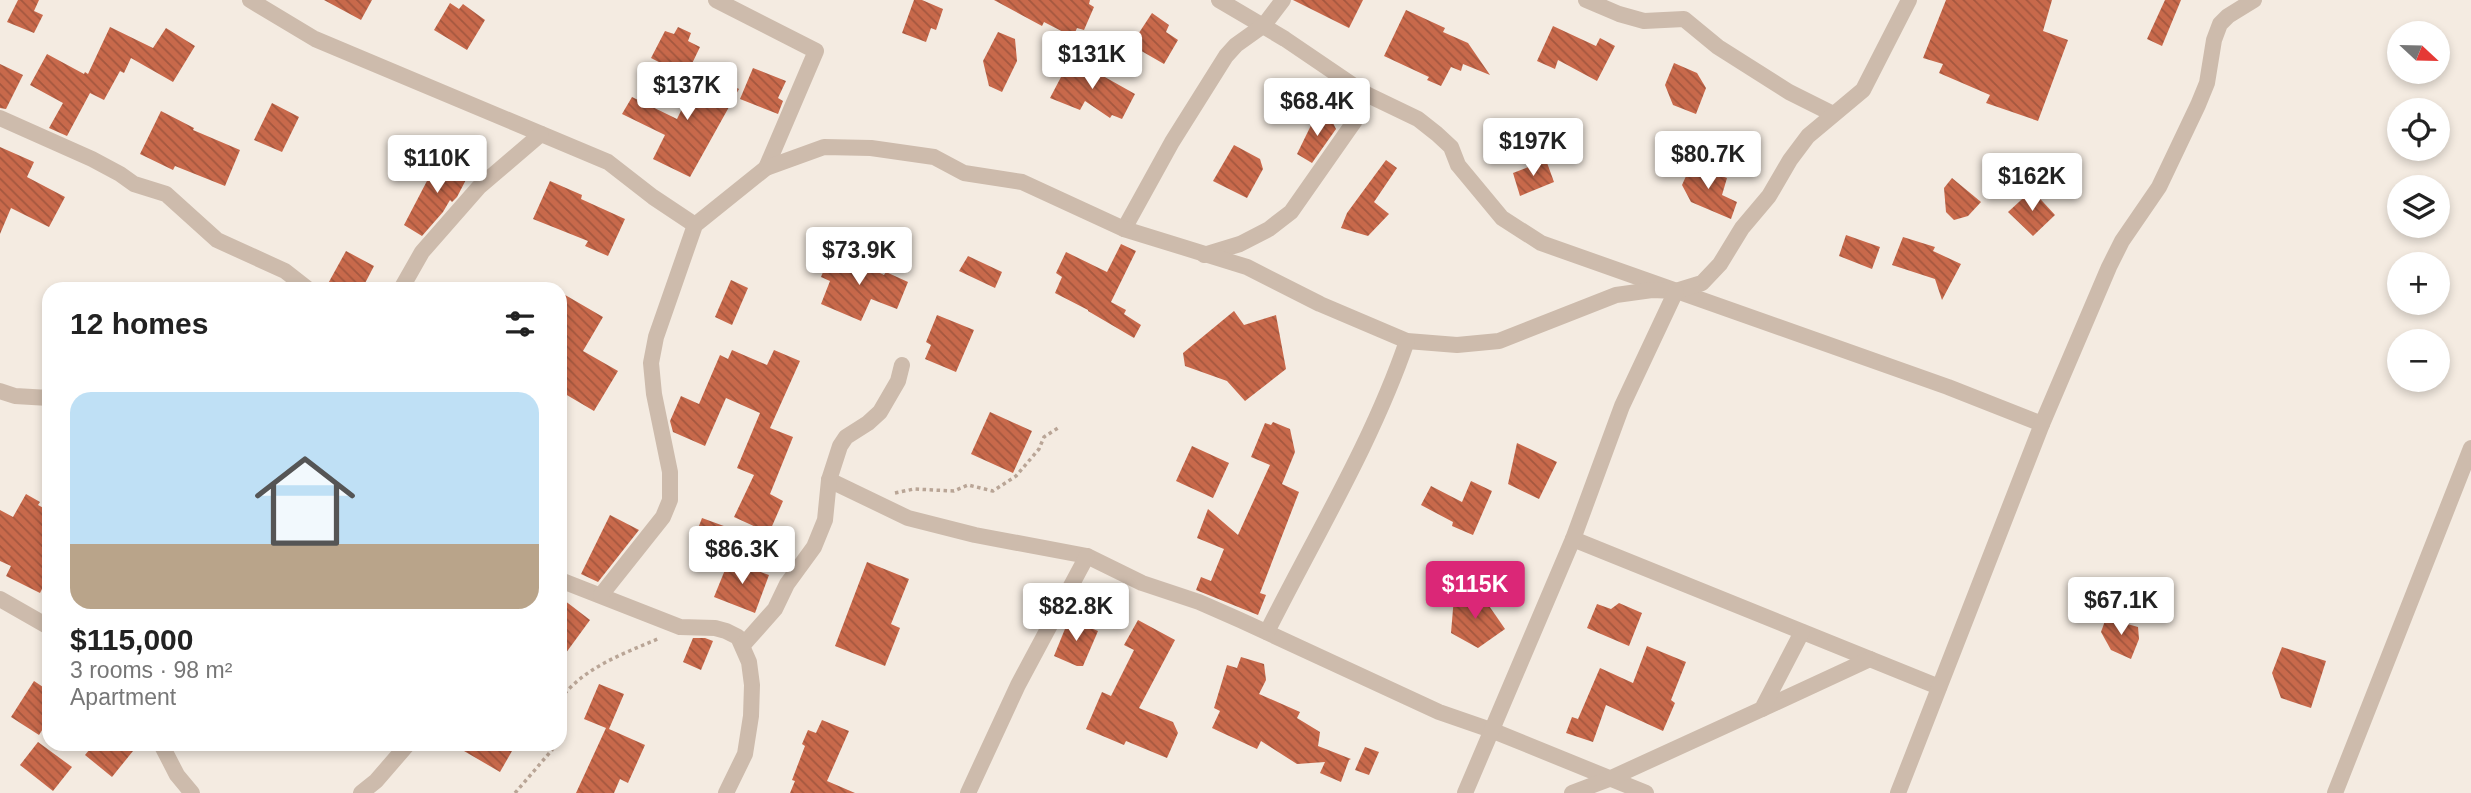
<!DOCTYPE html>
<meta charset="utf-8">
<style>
body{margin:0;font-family:Helvetica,sans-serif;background:#f2f2f2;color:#222;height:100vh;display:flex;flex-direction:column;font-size:26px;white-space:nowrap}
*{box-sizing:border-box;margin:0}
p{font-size:23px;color:#767676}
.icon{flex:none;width:38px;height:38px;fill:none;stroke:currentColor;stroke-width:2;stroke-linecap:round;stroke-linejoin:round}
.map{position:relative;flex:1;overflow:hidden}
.details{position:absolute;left:42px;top:282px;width:525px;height:469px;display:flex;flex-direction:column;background:#fff;border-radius:21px;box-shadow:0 4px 10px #0003}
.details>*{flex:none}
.needle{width:46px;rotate:112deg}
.fabs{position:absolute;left:2387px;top:21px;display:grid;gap:14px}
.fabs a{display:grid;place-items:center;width:63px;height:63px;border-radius:50%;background:#fff;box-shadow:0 4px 10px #0003;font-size:35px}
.price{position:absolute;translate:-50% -60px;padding:0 16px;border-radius:7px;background:#fff;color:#222;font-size:23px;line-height:46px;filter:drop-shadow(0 2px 4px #0008)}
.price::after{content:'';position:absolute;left:50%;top:42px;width:21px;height:16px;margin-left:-10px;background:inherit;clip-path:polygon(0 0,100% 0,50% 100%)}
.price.active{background:#db2777;color:#fff}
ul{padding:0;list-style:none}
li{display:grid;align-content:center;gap:14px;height:371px;padding:0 28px}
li+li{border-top:2px solid #e0e0e0}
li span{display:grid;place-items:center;height:217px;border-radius:21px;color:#555}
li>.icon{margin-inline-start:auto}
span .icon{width:126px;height:126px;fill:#fffc;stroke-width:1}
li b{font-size:30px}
h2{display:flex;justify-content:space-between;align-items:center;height:84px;padding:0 28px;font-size:30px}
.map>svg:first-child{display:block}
</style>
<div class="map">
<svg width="2471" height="793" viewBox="0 0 2471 793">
<defs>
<pattern id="building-back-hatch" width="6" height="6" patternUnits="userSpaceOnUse" patternTransform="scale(1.75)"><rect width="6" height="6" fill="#c8694b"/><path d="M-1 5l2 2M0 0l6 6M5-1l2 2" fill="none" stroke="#a4573f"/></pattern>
</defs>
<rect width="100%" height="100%" fill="#f4ebe1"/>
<g fill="url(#building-back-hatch)">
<path d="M18,0H39L34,11L43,15L34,33L7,22Z"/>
<path d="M324,0H372L361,20Z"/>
<path d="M914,0H922L943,9L936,30L931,28L926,42L902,33Z"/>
<path d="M994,0H1090L1089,4L1094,7L1084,30L1077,28L1073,37L1044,22L1042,26Z"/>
<path d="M1293,0H1363L1349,28Z"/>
<path d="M1946,0H2052L2043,31L2068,40L2038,121L1986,103L1990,95L1939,73L1943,64L1923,58Z"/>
<path d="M2165,0H2181L2162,46L2147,39Z"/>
<path d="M450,3L459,9L463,4L485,20L467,50L434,30Z"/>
<path d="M1406,10L1445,28L1443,32L1468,43L1490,75L1463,64L1461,71L1451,67L1441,86L1427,80L1429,77L1384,56Z"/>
<path d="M1152,13L1169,25L1166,32L1178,40L1164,64L1131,45Z"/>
<path d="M1553,26L1596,46L1600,38L1615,46L1597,81L1558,60L1555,69L1537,61Z"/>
<path d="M110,27L153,48L166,28L195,46L173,82L131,58L124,73L120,71L104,100L90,93L67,136L49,128L63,103L30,85L47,54L84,74L85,72L88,74Z"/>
<path d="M678,27L691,33L688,41L700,47L686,76L651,58L665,31L674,34Z"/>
<path d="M998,32L1015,39L1017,61L1002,92L989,86L983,61Z"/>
<path d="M1071,58L1135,94L1122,119L1112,115L1110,118L1085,101L1080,110L1050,98Z"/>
<path d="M1674,63L1697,73L1706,88L1696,114L1673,105L1665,85Z"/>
<path d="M0,64L23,75L6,109L0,108Z"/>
<path d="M753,68L786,81L778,98L783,101L778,114L740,99Z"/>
<path d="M701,70L739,89L690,177L653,159L665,135L622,114L632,97L677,119Z"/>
<path d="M272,103L299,117L282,152L254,140Z"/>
<path d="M161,111L194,128L193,130L240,150L225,186L175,166L173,170L140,154Z"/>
<path d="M1317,113L1331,119L1336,129L1312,163L1297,154Z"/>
<path d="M1234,145L1260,159L1263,169L1247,198L1213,181Z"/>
<path d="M0,147L34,162L27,177L65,197L49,227L11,208L0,234Z"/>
<path d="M440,156L470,172L457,197L452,202L450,200L443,212L422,236L404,225Z"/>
<path d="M1386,160L1397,168L1374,202L1389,214L1368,236L1341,228L1347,213Z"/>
<path d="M1546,160L1554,182L1520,196L1513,173Z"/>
<path d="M1691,165L1727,178L1722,195L1737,202L1731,219L1691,202L1682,185Z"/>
<path d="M1952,178L1981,202L1968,216L1954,220L1946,212L1944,188Z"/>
<path d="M550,181L582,195L581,199L625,219L608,256L585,246L588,241L533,219Z"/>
<path d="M2032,190L2055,215L2033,236L2008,212Z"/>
<path d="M1846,235L1880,247L1872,269L1839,256Z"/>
<path d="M1903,237L1935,247L1933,251L1961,264L1942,300L1935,279L1892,265Z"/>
<path d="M1121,244L1136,251L1111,302L1126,310L1124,314L1141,325L1134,338L1088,311V310L1055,293L1062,277L1056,273L1066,252L1107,272Z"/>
<path d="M832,250L884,275L886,272L908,282L897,309L871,299L861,321L821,304L830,281L821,277Z"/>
<path d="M346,251L374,266L362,289H325Z"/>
<path d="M968,256L1002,272L995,288L959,271Z"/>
<path d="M731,280L748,288L732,325L715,317Z"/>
<path d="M560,292L603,317L583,351L618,371L594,411L560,391V347L567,336L560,331Z"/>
<path d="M1234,311L1244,325L1276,315L1286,369L1245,401L1227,381L1185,366L1183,353Z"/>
<path d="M937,315L974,330L956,372L925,359L931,345L926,342Z"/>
<path d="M732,350L767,365L774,350L800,361L770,428L793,437L770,494L783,501L769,533L734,517L754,475L737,468L760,413L726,398L705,446L673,432L670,421L681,396L699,404L720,355L728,359Z"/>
<path d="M990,412L1032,431L1013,473L971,454Z"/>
<path d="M1273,422L1290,429L1295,452L1282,484L1299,492L1260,593L1266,595L1258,615L1196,590L1201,577L1211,581L1224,549L1197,538L1208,509L1238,535L1270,465L1251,457L1265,423L1271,425Z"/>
<path d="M1517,443L1557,462L1539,499L1508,484Z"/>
<path d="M1192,446L1229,463L1213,498L1176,481Z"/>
<path d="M1471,481L1492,491L1473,535L1452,526L1453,522L1421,505L1431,486L1462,502Z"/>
<path d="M26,494L40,502L38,505L49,511V575L40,593L6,576L11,566L0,561V510L13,517Z"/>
<path d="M610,515L639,530L598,582L581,574Z"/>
<path d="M702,518L732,529L718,563L689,552Z"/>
<path d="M729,560L769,575L755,613L714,597Z"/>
<path d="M867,562L909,579L891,624L900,628L885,666L835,646Z"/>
<path d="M560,597L590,620L560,661Z"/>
<path d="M1454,597L1485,600L1505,629L1478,648L1451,633Z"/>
<path d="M1619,603L1642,613L1629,646L1587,628L1597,604L1611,609Z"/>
<path d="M2106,618L2138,627L2139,639L2131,659L2111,650L2101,632Z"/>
<path d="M1069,619L1098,631L1083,666H1077L1054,656Z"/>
<path d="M1138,620L1175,640L1139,708L1173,722L1178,733L1167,758L1126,741L1124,745L1086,729L1102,692L1111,696L1134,650L1124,645Z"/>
<path d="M693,638H705L713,641L701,670L683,662Z"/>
<path d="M1647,646L1686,662L1671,700L1675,703L1663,731L1606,705L1593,742L1566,733L1572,717L1578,719L1600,668L1633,683Z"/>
<path d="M2282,647L2326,661L2311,708L2281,698L2272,673Z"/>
<path d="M1241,657L1264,664L1266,680L1259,694L1300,712L1297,718L1320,732L1318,746L1351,759L1349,760L1341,782L1320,773L1325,762L1297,764L1261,741L1257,749L1212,728L1220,711L1214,708L1227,665L1237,668Z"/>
<path d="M34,681L49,691V719L39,735L11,717Z"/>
<path d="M599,684L624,694L609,729L645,745L628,783L620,779L614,793H576L606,728L584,719Z"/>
<path d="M822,720L849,731L827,781L855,793H790L795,781L792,780L805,746L802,744L808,730L816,733Z"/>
<path d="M38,742L72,767L53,791L20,765Z"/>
<path d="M94,744H124L133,751L112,777L85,755Z"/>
<path d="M452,744H516L500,772Z"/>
<path d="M1365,747L1379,752L1369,775L1355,770Z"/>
</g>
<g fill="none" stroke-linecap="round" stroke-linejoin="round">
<g stroke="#b9a596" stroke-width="3.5" stroke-dasharray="3.5 3.5" stroke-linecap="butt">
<path d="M895,493L914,489L954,491L968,485L993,491L1016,476L1039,449L1044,437L1058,428"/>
<path d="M560,699C586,666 623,654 660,638"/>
<path d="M515,793L552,750L555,744"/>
</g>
<g stroke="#cdbbac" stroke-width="16">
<path d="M250,0L315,39L608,162L653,197L695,225"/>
<path d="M716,0L816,51L766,168"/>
<path d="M1219,0L1285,39L1366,94L1418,119L1437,134L1451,147L1458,165L1502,218L1541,243L1948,387L2042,424"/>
<path d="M1586,0L1619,14L1644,21L1684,19L1718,47L1789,92L1833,114"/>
<path d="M0,118L92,159L120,174L134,184L166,194L217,240L285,271L308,289"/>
<path d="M1124,229L1172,142L1226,56L1236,45L1264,25L1283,0"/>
<path d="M1204,255L1240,244L1269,229L1291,212L1354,122L1366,94"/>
<path d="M401,289L422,252L479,187L541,134"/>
<path d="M0,391L15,396L49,398"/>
<path d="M829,480L908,518L975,535L1087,556L1142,583L1199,602L1240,620L1439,712L1491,730L1646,793"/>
<path d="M1573,539L1939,687"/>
<path d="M560,580L680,627L715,628L726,631L738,637L749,662L752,685L751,716L745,754L726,793"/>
<path d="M601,595L663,517L670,500V472L654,394L651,363L656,337L695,225L766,168L824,147L871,148L934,157L964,173L1022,182L1124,229L1247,267L1320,304L1407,341L1457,345L1499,341L1616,295L1652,290L1676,291L1702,283L1720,264L1742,228L1769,196L1790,160L1808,136L1863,90L1909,0"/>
<path d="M0,599L49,627"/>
<path d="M1267,632C1315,536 1372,443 1407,341"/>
<path d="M743,645L775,609L787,584L814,547L825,520L829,480L840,446L846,437L868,423L880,412L898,381L902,365"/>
<path d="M1762,709L1870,659"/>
<path d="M161,744L177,775L192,793"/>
<path d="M361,793L376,781L408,744"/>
<path d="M968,793L1018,685L1087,556"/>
<path d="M1465,793L1573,539L1622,406L1676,291"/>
<path d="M1572,793L1609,779L1762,709L1802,632"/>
<path d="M1898,793L2042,424L2109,267L2122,241L2159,187L2198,105L2207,83L2214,40L2220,24L2228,16L2254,0"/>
<path d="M2335,793L2471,448"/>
</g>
</g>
</svg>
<div class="fabs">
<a><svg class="needle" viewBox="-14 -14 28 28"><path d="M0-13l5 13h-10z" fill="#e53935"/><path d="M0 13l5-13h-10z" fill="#767676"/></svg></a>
<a><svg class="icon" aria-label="locate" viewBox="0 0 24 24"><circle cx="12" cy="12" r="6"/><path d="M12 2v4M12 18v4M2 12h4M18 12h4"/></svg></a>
<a><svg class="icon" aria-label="layers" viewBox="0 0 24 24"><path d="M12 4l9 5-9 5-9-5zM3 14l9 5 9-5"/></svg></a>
<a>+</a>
<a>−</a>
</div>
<b class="price" style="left:1092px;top:91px">$131K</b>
<b class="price" style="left:687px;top:122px">$137K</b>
<b class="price" style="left:1317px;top:138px">$68.4K</b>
<b class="price" style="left:1533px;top:178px">$197K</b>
<b class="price" style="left:1708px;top:191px">$80.7K</b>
<b class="price" style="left:437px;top:195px">$110K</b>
<b class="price" style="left:2032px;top:213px">$162K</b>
<b class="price" style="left:859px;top:287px">$73.9K</b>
<b class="price" style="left:742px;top:586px">$86.3K</b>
<b class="price active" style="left:1475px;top:621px">$115K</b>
<b class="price" style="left:2121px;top:637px">$67.1K</b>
<b class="price" style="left:1076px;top:643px">$82.8K</b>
<section class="details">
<h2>12 homes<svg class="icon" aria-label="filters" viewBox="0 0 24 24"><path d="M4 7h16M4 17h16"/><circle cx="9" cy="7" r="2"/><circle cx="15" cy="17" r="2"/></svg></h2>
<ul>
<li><span style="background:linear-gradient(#bfe0f5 70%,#b9a48a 0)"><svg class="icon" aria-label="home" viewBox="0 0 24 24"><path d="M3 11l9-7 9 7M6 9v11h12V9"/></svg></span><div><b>$115,000</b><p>3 rooms · 98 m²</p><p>Apartment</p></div></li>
</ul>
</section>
</div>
